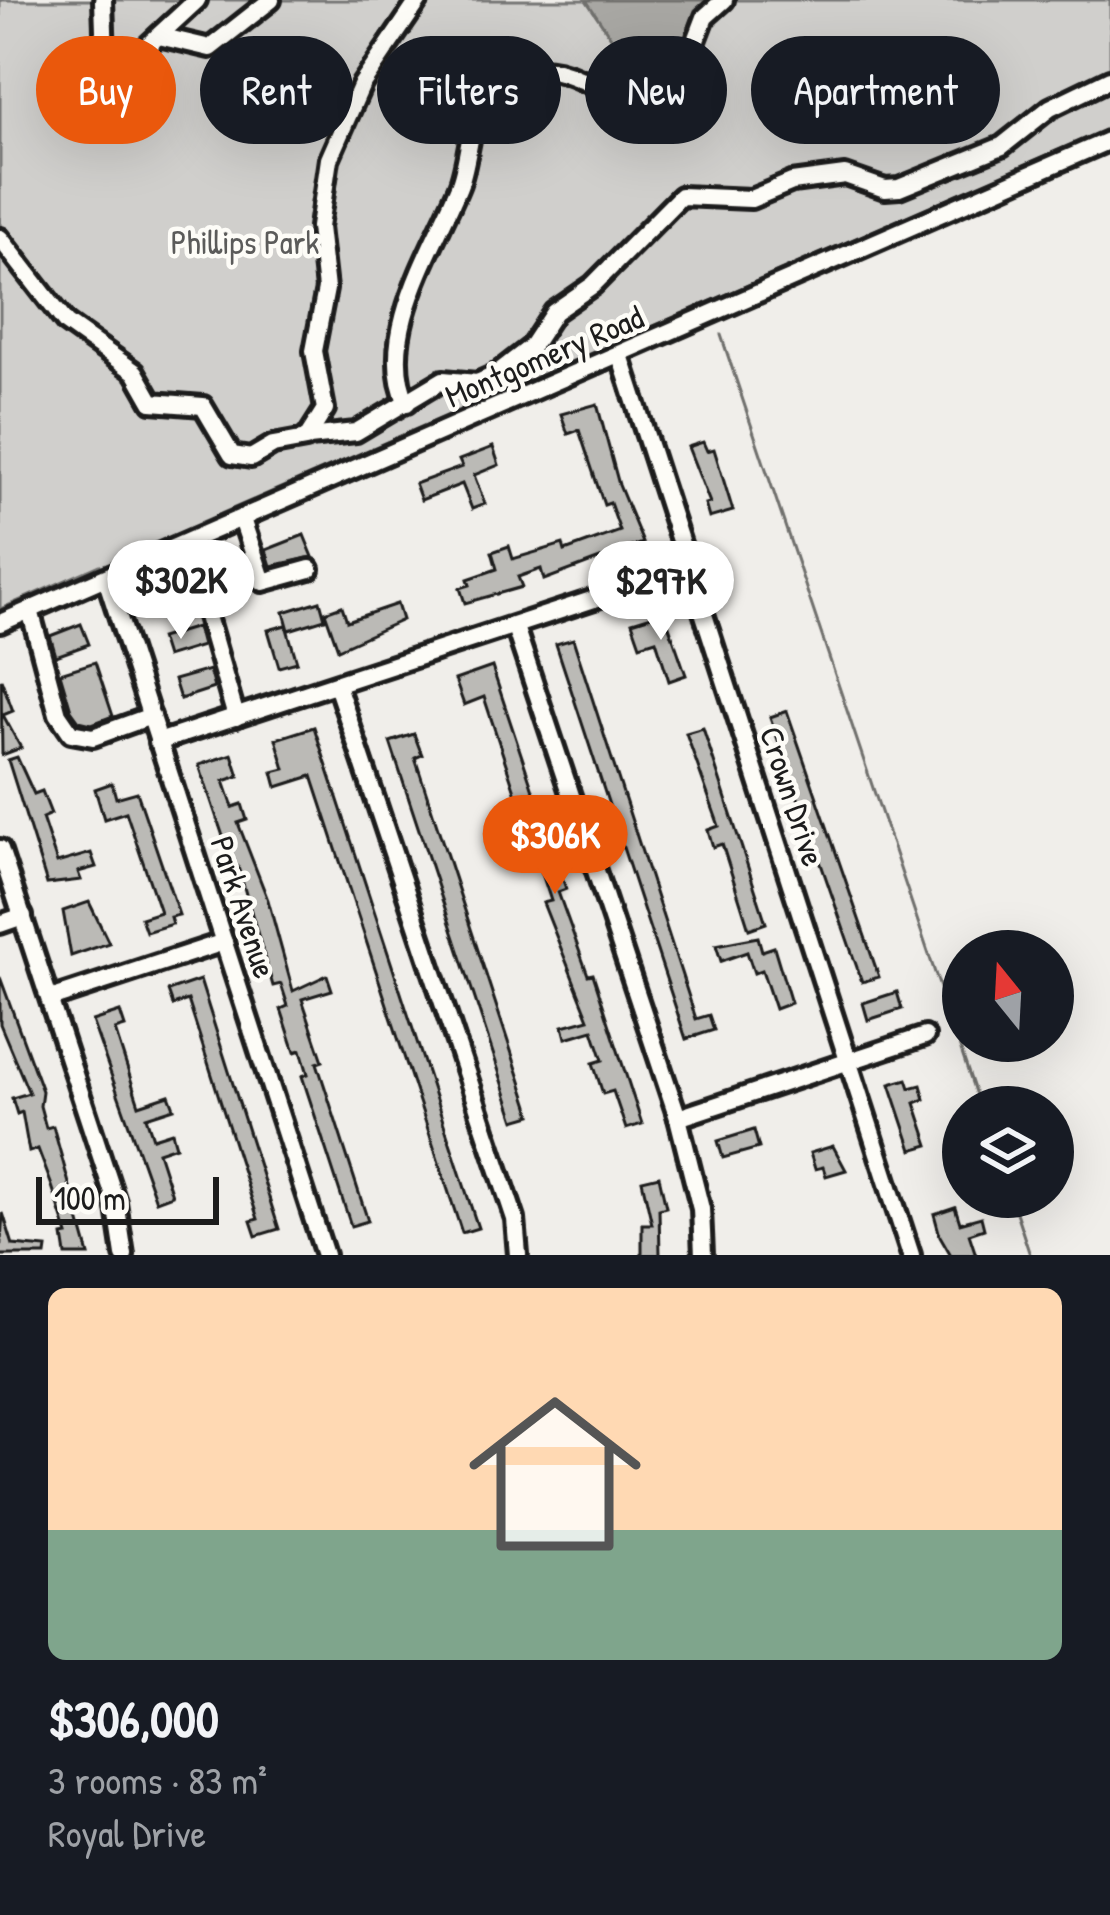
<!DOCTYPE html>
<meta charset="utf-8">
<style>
body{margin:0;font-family:"Patrick Hand",sans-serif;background:#242831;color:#f1f3f6;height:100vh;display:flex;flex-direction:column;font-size:45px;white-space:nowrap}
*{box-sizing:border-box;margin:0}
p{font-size:39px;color:#9ea1a6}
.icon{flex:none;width:66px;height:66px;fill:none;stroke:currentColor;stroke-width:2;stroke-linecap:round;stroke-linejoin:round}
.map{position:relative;height:1255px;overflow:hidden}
.drawer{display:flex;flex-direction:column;background:#171b24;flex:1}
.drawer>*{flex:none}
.guide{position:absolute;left:36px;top:36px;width:1038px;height:108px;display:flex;gap:24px}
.needle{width:78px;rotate:342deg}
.fabs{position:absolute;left:942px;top:930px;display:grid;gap:24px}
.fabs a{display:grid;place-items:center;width:132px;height:132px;border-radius:50%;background:#171b24;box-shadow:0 12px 48px #0002;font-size:60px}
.scale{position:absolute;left:36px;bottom:30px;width:183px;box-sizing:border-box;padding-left:12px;border:6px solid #1c1c1c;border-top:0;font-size:33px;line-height:42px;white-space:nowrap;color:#1c1c1c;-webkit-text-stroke:9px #fdfcf7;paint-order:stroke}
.price{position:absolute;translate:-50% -102px;padding:0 27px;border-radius:42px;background:#fff;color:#222;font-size:39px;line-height:78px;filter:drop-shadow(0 3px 6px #0008)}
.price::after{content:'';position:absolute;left:50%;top:72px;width:36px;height:27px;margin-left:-18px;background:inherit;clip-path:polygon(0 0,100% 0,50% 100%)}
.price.selected{background:#ea580c;color:#fff}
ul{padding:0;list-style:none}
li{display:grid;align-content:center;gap:24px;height:636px;padding:0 48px}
li span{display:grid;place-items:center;height:372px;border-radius:18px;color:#555}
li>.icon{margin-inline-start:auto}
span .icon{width:216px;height:216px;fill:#fffc;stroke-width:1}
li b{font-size:51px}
.tag{padding:0 42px;border-radius:54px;background:#171b24;box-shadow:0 12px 48px #0002;font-size:42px;line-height:108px}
.tag.selected{background:#ea580c;color:#fff}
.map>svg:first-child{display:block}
</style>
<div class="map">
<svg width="1110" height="1255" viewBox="0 0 1110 1255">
<rect width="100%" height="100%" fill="#f0eeea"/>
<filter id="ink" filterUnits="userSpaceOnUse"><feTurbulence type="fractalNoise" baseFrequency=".00833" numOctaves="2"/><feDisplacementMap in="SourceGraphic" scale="24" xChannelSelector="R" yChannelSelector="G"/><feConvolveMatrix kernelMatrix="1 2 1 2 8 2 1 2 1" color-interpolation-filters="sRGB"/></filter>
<g filter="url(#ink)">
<path fill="#d0cfcc" stroke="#767674" stroke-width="3" d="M0,0H1110V128L202,522L206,530L106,578L100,565L0,609Z"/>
<path fill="#a8a7a3" stroke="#706f6d" stroke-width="3" d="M586,0H709L695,10L682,49L641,63L623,55Z"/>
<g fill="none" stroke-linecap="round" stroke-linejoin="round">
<g stroke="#706f6d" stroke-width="3">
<path d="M721,335L980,1107"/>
<path d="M1011,1197L1030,1255"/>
</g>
</g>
<g fill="#bbbab6" stroke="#1c1c1c" stroke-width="3">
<path d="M597,404L619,485L643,543L544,580L541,569L518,577L522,587L465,603L460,588L470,585L468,579L497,569L492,552L509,546L513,559L563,544L565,551L620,531L610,503L604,505L579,430L568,434L561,414Z"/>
<path d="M703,442L707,451L714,449L733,511L709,518L705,504L710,503L688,447Z"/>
<path d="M493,447L499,465L474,475L485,504L472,509L462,484L421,500L415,484L462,467L459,460Z"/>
<path d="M304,535L313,557L271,566L266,550Z"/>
<path d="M181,581L188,599L152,612L145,594Z"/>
<path d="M320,601L325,619L289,630L284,612Z"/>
<path d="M397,604L402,620L338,649L325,612L342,606L347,621Z"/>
<path d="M664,612L686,675L669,681L656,640L640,645L632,622Z"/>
<path d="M81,624L89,644L56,656L50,636Z"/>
<path d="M286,625L297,662L279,667L268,630Z"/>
<path d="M197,627L202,646L166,657L160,638Z"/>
<path d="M573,639L696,1019L709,1015L714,1030L686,1039L556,644Z"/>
<path d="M95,662L113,716L92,724L79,721L71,710L60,673Z"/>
<path d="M492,667L566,889L558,892L588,975L593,974L642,1124L626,1129L613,1091L603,1094L593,1063L603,1060L593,1030L566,1038L563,1026L589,1019L543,903L551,901L484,697L464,705L455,680Z"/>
<path d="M209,670L214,688L180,699L174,680Z"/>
<path d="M1,679L13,711L3,715L21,748L2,755Z"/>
<path d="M787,711L879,977L862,982L770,717Z"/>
<path d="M314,727L478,1228L462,1233L312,776L277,787L273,772L285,769L276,739Z"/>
<path d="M703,728L766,923L749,929L722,844L713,847L708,830L719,826L686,733Z"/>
<path d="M414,734L422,755L415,758L532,1115L515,1120L390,742Z"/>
<path d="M232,754L239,776L224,781L233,807L242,804L247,820L238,823L268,900L293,991L327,975L332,990L302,999L323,1061L317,1063L368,1221L351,1226L302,1076L308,1074L301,1050L295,1052L281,1009L288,1006L281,984L273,986L238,867L234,869L199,765Z"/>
<path d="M17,757L34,794L42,791L51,814L42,818L57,863L91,853L96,867L78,872L81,880L47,884L8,760Z"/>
<path d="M112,783L116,798L137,792L179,915L170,917L172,924L146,932L141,918L160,912L126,812L104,819L95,789Z"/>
<path d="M89,902L109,943L71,956L63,911Z"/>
<path d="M758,937L762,951L774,947L791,1003L775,1009L762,970L754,973L747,952L721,961L716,945Z"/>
<path d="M0,977L42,1091L40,1106L46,1128L53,1126L89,1255H66L63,1236L68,1235L52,1186L38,1149L29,1152L22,1112L17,1114L12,1098L29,1093L0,1024Z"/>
<path d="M200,980L279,1229L256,1236L251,1221L258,1219L188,1000L173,1005L168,991Z"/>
<path d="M897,992L902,1009L868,1020L863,1003Z"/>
<path d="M120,1012L125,1027L115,1030L139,1105L169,1095L174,1108L146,1117L153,1138L172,1132L176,1146L158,1152L172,1195L156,1201L92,1021Z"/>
<path d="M907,1079L910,1088L921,1085L925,1099L915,1103L929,1145L912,1150L890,1084Z"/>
<path d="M754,1130L759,1148L723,1158L718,1141Z"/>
<path d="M833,1146L846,1170L826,1176L823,1167L815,1169L810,1153Z"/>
<path d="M659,1176L666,1207L659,1209L660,1255H642V1224H652L642,1180Z"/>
<path d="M955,1207L960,1223L981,1217L984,1229L969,1234L976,1255H951L940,1236L934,1214Z"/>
<path d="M3,1213L13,1245L47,1248L46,1255H0Z"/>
</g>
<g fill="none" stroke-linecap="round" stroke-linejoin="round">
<g stroke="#1c1c1c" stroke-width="26">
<g id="minor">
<path d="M103,0L105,60L118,73L197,0"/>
<path d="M159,36L210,48L271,0"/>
<path d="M679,85L705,17L724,0"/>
<path d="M0,238L66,323L135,372L152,402L203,406L232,455L251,458L273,445L306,439L325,409L314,351L326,289L319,227L329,159L362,84L419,0"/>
<path d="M620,355L911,1255"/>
<path d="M407,403C375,336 435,246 459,186C472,155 468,95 503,79C563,50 583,94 635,95C664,96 687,80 716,83"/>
<path d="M309,437L356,432L443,380L477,383L495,375L531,347L554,312L593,285L681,196L751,199L792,182L845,175L885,189L899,188L1002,146L1050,108L1110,79"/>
<path d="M242,519L263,582L310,569"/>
<path d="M179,547L200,592L236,717"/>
<path d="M106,578L325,1255"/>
<path d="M30,610L58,714L71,733L93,737L151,716"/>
<path d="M0,623L1110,140"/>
<path d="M515,627L678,1118L701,1209L703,1255"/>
<path d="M337,685L515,1219L518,1255"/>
<path d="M158,742L686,569"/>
<path d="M0,849L116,1202L124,1255"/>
<path d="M0,924L23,916"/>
<path d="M50,999L224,942"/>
<path d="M678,1118L925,1036"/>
</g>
</g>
<use href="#minor" stroke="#fdfcf7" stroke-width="16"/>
</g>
</g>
<g text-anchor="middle" stroke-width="9" stroke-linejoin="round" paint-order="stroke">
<g font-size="33" fill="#5b5b5a" stroke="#fdfcf7">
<text x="245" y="254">Phillips Park</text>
</g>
<g font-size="33" fill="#1c1c1c" stroke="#fdfcf7">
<text transform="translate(544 356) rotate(-23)" y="12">Montgomery Road</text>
<text transform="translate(793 796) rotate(72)" y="12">Crown Drive</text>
<text transform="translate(244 907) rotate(72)" y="12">Park Avenue</text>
</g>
</g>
</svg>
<div class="fabs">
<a><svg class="needle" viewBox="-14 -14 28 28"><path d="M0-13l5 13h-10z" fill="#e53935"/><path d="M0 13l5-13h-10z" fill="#9ea1a6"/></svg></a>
<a><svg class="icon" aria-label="layers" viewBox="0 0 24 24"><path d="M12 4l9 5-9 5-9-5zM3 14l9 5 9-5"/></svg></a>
</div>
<div class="scale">100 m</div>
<b class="price" style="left:181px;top:642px">$302K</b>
<b class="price" style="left:661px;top:643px">$297K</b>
<b class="price selected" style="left:555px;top:897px">$306K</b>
<div class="guide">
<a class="tag selected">Buy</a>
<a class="tag">Rent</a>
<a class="tag">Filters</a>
<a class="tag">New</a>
<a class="tag">Apartment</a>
</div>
</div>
<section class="drawer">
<ul>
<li><span style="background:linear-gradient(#ffd9b3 65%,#7fa58c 0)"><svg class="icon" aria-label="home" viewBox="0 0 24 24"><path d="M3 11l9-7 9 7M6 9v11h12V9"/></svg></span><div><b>$306,000</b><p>3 rooms · 83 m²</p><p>Royal Drive</p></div></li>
</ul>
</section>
